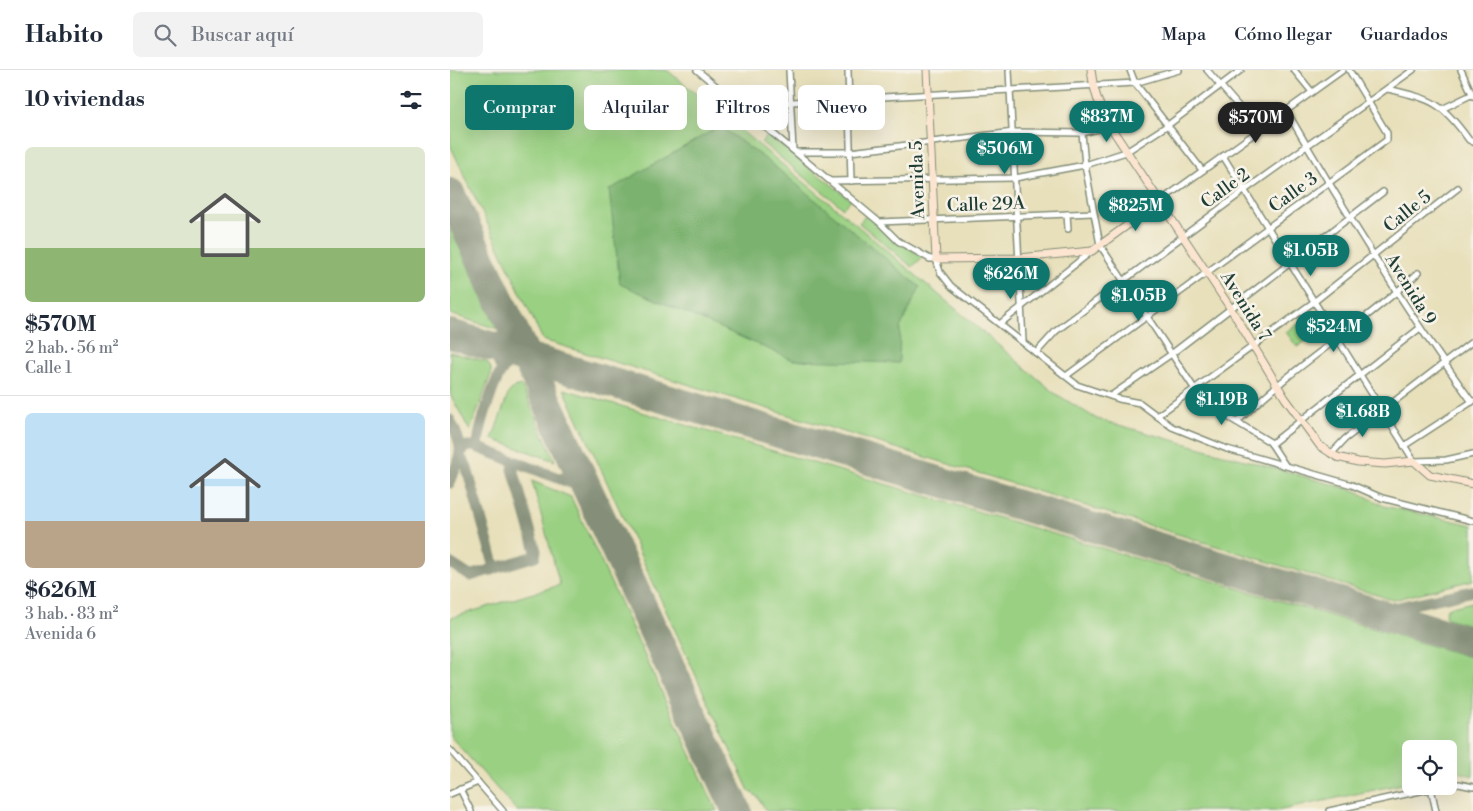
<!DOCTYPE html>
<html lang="es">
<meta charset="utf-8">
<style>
body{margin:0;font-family:"Libre Bodoni",serif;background:#f2f2f3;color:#1f2937;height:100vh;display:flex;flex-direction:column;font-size:19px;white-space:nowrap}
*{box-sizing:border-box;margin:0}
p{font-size:16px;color:#747a83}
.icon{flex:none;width:28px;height:28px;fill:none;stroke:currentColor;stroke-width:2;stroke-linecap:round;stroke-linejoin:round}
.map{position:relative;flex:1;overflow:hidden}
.side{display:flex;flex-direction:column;background:#fff;width:450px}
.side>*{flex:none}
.hud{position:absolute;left:15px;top:15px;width:475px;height:45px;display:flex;gap:10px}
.buttons{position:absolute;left:952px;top:670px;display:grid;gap:10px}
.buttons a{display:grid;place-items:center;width:55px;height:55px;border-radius:8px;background:#fff;box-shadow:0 5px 20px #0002;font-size:25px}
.price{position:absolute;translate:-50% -42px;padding:0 11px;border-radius:18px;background:#0f766e;color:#fff;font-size:16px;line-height:32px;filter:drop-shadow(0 1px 2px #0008)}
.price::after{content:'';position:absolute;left:50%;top:30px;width:15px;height:11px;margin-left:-8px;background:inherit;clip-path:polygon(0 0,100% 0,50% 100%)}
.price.current{background:#222;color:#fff}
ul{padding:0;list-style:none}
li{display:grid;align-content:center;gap:10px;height:265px;padding:0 25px}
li+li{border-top:1px solid #e0e1e3}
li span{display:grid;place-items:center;height:155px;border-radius:8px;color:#555}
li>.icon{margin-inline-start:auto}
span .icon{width:90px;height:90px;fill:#fffc;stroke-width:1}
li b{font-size:21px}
h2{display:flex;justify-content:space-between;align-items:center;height:60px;padding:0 25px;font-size:21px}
.chip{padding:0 18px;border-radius:8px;background:#fff;box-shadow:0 5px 20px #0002;font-size:18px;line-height:45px}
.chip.current{background:#0f766e;color:#fff}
header{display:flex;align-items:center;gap:30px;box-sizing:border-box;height:70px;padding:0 25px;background:#fff;border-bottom:1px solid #e0e1e3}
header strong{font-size:24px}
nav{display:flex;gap:28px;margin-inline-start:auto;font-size:18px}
.search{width:350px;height:45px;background:#f2f2f3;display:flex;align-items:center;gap:12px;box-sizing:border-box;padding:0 18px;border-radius:8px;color:#747a83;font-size:19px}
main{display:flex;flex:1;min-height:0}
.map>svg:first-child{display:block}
</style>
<header>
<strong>Habito</strong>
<div class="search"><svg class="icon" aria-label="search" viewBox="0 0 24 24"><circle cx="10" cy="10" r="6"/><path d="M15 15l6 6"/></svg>Buscar aquí</div>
<nav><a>Mapa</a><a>Cómo llegar</a><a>Guardados</a></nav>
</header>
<main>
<section class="side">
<h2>10 viviendas<svg class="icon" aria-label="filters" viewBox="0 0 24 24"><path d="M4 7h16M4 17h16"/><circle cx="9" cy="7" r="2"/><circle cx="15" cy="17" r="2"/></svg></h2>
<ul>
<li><span style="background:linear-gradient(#dfe7d0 65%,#8fb573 0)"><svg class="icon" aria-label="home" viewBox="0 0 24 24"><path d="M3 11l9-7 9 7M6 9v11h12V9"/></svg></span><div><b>$570M</b><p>2 hab. · 56 m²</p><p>Calle 1</p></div></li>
<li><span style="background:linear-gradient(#bfe0f5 70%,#b9a48a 0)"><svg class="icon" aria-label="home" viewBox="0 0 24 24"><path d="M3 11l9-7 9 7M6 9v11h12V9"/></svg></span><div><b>$626M</b><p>3 hab. · 83 m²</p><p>Avenida 6</p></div></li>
</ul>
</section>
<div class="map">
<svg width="1023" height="741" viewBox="0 0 1023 741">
<rect width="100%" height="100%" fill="#f7f3e8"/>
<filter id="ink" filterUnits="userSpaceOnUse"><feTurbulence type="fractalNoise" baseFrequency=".02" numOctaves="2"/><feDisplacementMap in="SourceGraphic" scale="10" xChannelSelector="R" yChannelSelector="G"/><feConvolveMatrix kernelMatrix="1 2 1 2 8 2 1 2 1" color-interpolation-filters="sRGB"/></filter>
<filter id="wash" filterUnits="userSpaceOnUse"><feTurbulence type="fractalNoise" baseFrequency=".0096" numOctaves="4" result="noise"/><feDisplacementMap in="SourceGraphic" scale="20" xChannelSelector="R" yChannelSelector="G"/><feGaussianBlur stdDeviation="1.12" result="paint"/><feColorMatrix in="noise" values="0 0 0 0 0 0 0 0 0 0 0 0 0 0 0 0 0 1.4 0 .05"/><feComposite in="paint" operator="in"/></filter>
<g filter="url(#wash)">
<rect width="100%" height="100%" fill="#e8e0bb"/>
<g fill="#9ad082" stroke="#5c865b">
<path d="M0,0H217L403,152L606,324L647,349L906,421L934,436L1023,455V510L943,530L93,270L0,75Z"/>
<path d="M318,65L401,130L393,138L311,72Z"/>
<path d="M417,144L448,171L473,187L462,197L409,153Z"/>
<path d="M0,154L51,260L0,244Z"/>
<path d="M857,248L868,263L847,277L836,262Z"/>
<path d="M0,282L37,292L41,298V304L20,361L0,324Z"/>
<path d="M66,316H71L74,321L105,391L42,369L59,322Z"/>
<path d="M114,319L1023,588V706L1010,702L999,705V679H961V712L827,741H316L308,727L299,721Z"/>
<path d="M82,411L121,427L267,741H67L0,666V548L110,515Z"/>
<path d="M1023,532V556L997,548L995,546L997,538Z"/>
</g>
<path fill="#7bb270" stroke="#4d7852" d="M270,56L322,94L470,217L450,258L449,293L343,290L170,214L159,120Z"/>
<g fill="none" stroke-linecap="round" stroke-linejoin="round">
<g stroke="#848e78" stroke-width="11">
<path d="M34,274L46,287L52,300"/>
<path d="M64,295L78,299L84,305"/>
<path d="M52,300L63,267L59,251"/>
<path d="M0,350C16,381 11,382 0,413"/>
<path d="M28,377C28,362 45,302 58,294C68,289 83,291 93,292"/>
<path d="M12,381L17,376H24L137,419"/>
<path d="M10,387L16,395L44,494L42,500"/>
<path d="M113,408L123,405L127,397"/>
<path d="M0,493L20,506L85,486L86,481L63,399L65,393H70"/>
<path d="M926,542L1023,521"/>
</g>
<g stroke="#848e78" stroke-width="30">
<path d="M0,123L287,741"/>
<path d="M0,264L1023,572"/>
</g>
</g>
</g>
<g filter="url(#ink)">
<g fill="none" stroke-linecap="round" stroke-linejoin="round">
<g stroke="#848e78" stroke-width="8">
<g id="street">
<path d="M247,0L429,152L448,171L480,189H486L490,202L501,216L627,315L669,329L690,333L722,357L777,379L902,415L932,428L1023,451"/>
<path d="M339,0L343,80"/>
<path d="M398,0L401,111"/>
<path d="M559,0L573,271"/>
<path d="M680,0L685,13L752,100"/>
<path d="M757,0L809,60"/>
<path d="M844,0L862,22"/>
<path d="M1011,0L1023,26"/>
<path d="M938,19C983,30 991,31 1019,70L1023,72"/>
<path d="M293,37L342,32L685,13L729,0"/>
<path d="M994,38L1023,24"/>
<path d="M836,40C894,140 954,238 1022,332"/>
<path d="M632,63L635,95L650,175L744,318L758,335L820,372L835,395"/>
<path d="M346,82H400L564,62L632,63L660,56"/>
<path d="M773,86L964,391L996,390L1023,384"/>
<path d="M381,111L565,108L635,95L676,82L718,55L791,0"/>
<path d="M709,132L893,0"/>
<path d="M617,144L618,159"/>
<path d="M429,152L643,143"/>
<path d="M551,253L642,181"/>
<path d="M586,283L606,261L795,120L963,0"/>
<path d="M616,306L937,70V63L899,0"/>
<path d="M662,325L720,285L933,122"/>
<path d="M707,346L865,231L1008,118"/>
<path d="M787,352C843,296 911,256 968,203"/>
<path d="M821,374L970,258"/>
<path d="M954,376L1023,331"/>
<path d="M881,384L895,369L1023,271"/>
<path d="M0,680L53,741"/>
<path d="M999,715L1009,714L1023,717"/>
<path d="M981,718L986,741"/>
<path d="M10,719L21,741"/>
<path d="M0,724L28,712"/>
<path d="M879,741L993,716"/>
</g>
</g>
<g stroke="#848e78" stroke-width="9">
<g id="secondary">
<path d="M477,0L486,189L569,188L642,181L709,132"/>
<path d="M641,0C643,20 650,39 660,56L781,239L835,328L870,376L887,387L908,392L935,394L964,391L980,405L1023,414"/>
</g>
</g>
<use href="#street" stroke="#fff" stroke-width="5"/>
<use href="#secondary" stroke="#fce5d0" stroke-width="7"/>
</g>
</g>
<g text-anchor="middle" stroke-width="5" stroke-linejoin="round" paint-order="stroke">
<g font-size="18" fill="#1f3d34" stroke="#f7f3e8">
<text transform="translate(467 110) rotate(-92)" y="6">Avenida 5</text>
<text transform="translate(775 118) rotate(-36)" y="6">Calle 2</text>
<text transform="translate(843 122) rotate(-36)" y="6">Calle 3</text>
<text transform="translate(536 134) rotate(-2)" y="6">Calle 29A</text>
<text transform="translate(957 141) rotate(-39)" y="6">Calle 5</text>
<text transform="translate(961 219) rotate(58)" y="6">Avenida 9</text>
<text transform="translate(796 236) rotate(58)" y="6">Avenida 7</text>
</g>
</g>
</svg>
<div class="buttons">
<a><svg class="icon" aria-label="locate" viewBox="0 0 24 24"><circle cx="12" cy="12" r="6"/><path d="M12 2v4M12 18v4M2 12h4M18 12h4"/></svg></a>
</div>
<b class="price" style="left:657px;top:73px">$837M</b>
<b class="price current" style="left:806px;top:74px">$570M</b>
<b class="price" style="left:555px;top:105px">$506M</b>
<b class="price" style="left:686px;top:162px">$825M</b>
<b class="price" style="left:861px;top:207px">$1.05B</b>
<b class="price" style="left:561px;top:230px">$626M</b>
<b class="price" style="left:689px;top:252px">$1.05B</b>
<b class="price" style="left:884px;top:283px">$524M</b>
<b class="price" style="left:772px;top:356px">$1.19B</b>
<b class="price" style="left:913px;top:368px">$1.68B</b>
<div class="hud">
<a class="chip current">Comprar</a>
<a class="chip">Alquilar</a>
<a class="chip">Filtros</a>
<a class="chip">Nuevo</a>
</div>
</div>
</main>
